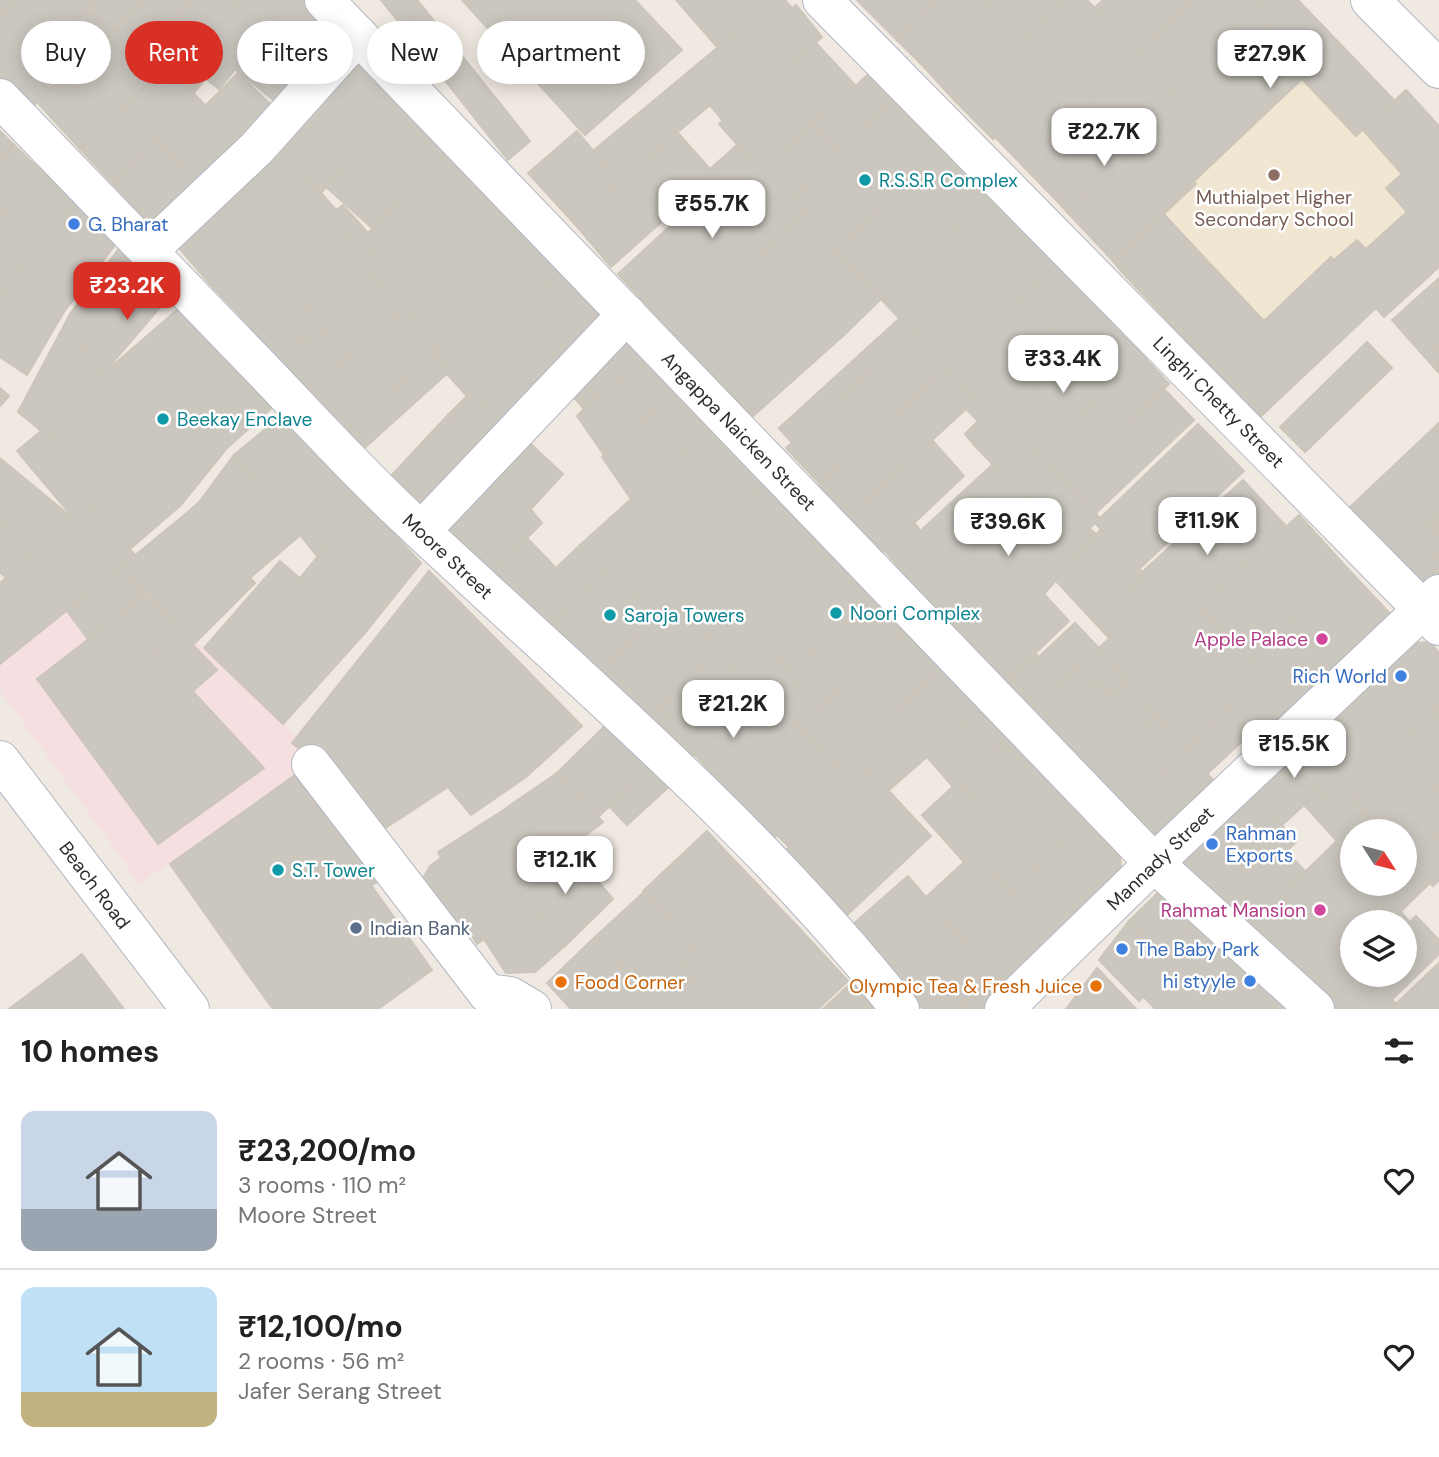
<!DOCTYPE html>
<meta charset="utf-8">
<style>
body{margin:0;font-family:"DM Sans",sans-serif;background:#f6f6f6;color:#222;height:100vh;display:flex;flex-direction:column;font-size:26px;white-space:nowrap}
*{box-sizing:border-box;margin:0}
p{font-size:23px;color:#767676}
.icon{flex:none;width:38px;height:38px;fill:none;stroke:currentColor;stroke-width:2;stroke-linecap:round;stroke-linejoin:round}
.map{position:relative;height:1009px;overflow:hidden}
.sheet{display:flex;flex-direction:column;background:#fff;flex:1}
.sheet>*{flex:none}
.top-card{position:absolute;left:21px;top:21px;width:700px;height:63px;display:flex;gap:14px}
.needle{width:46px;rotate:126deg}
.tools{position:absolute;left:1340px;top:819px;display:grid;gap:14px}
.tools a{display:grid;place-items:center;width:77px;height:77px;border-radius:50%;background:#fff;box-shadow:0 4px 18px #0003;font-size:35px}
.price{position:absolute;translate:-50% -60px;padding:0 16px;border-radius:14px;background:#fff;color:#222;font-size:23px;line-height:46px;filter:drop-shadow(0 2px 4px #0008)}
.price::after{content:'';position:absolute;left:50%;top:42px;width:21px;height:16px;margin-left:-10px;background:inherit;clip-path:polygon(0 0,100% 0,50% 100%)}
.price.current{background:#d93025;color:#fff}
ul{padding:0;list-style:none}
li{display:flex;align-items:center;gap:21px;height:175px;padding:0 21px}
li+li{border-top:2px solid #e0e0e0}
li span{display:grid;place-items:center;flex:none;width:196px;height:140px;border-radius:14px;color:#555}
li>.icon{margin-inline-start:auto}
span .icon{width:84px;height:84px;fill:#fffc;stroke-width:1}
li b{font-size:30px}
h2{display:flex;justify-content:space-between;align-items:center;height:84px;padding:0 21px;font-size:30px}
.tag{padding:0 24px;border-radius:32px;background:#fff;box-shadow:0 4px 18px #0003;font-size:24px;line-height:63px}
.tag.current{background:#d93025;color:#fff}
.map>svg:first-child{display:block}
</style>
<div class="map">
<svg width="1439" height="1009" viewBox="0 0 1439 1009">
<rect width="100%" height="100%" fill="#efe9e1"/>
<path fill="#f0e6d1" d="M1294,0H1298L1394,100L1406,90L1439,126V267L1384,317L1377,308L1259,418L1068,213Z"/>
<path fill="#f5dfe0" d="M122,566L144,594L193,645L197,642L283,724L298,737L292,743L315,761L140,884L0,691V664Z"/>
<g fill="#cbc7bf" stroke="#cbc5ba" stroke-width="2">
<path d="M0,0H17L0,16Z"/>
<path d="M17,0H96L8,84L0,76V16Z"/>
<path d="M96,0H146L111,33L88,8Z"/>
<path d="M146,0H193L149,47L124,21Z"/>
<path d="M193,0H240L198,51L216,65L194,93L149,47Z"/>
<path d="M240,0H292L219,89L205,78L216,65L198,51Z"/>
<path d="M292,0H305L336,30L283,108L235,69Z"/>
<path d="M381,0H417L423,7L402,26Z"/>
<path d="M462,0H635L682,50L585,135Z"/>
<path d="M676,0H773L718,48Z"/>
<path d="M773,0H785L793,9L742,53L729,38Z"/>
<path d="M857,0H878L867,10Z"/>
<path d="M878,0H938L897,40L867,10Z"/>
<path d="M938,0H995L925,68L897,40Z"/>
<path d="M995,0H1067L956,102L925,68Z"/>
<path d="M1067,0H1087L1113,26L993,139L956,102Z"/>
<path d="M1103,0H1193L1137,53L1095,7Z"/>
<path d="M1193,0H1267L1174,90L1137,53Z"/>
<path d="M1267,0H1294L1150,136L1138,124Z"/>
<path d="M1294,0H1298L1394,100L1356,136L1302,79L1193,182L1150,136Z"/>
<path d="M796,5L822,37L723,121L710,105L660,147L634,117L729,38L742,53Z"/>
<path d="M423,7L530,141L508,160L402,26Z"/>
<path d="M88,8L111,33L33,106L10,81Z"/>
<path d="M124,21L167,66L80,149L37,102Z"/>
<path d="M1113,26L1141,56L1023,166L995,137Z"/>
<path d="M816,43L855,85L761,171L719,124Z"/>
<path d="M349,56L402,102L322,192L270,145Z"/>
<path d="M1141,56L1174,90L1057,201L1023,166Z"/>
<path d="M167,66L200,100L113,184L80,149Z"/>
<path d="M872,71L896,98L838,152L812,125Z"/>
<path d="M238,73L284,117L252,150L206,105Z"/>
<path d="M1406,90L1439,126V267L1384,317L1334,260L1357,240L1366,249L1407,212L1386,188L1402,174L1363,130Z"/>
<path d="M406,97L450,146L372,228L326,187Z"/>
<path d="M896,98L944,150L835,251L802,215L805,212L792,197L803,186L807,191L825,174L820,168Z"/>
<path d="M200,100L247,145L202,190L158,141Z"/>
<path d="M634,117L660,147L611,192L599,178L609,170L593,151Z"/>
<path d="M1138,124L1150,136L1068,213L1057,201Z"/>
<path d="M812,125L838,152L820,168L825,174L807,191L803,186L792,197L765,168Z"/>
<path d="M0,131L14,145L0,160Z"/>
<path d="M577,131L609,170L599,178L611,192L574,223L528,173Z"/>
<path d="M677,132L720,180L680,217L648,181L622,203L611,192Z"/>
<path d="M1150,136L1196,184L1113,261L1068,213Z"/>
<path d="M158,141L202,190L161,235L113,184Z"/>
<path d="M267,142L316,187L275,224L235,179Z"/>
<path d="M14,145L33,163L8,190L17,199L0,217V160Z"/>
<path d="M737,145L761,171L765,168L805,212L673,333L618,274L720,180L710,169Z"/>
<path d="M949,145L994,193L881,299L835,251Z"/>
<path d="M450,146L522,224L410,318L360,262L379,246L368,233Z"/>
<path d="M33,163L76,203L12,277L0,295V217L17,199L8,190Z"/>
<path d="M648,181L675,210L611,267L574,223L611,192L622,203Z"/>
<path d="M238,182L275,224L209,283L172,240Z"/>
<path d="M316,187L336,210L343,205L361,225L248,324L209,283Z"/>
<path d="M994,193L1025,225L913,333L881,299Z"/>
<path d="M76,203L119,240L65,310L17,271Z"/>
<path d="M1164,214L1172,223L1121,271L1113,261Z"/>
<path d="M802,215L838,254L798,290L762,252Z"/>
<path d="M1172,223L1264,321L1331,257L1377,307L1259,418L1121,271Z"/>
<path d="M522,224L563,270L450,371L435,354L439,350L410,318Z"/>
<path d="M361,225L379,246L265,344L248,324Z"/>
<path d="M1025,225L1060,262L947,368L913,333Z"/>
<path d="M123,243L149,270L79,354L104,373L50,438L18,412L70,314Z"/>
<path d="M762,252L801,293L713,376L673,333Z"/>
<path d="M838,254L881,299L842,337L798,290Z"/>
<path d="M360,262L403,310L307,392L278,359L305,336L313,346L328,332L307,308Z"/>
<path d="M1060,262L1090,292L976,400L947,368Z"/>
<path d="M565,269L607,316L538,392L488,337Z"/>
<path d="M149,270L174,291L104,373L79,354Z"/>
<path d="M17,271L65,310L27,375L0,357V295Z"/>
<path d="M1439,278V341L1423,355L1392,320Z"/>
<path d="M1090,292L1111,314L974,445L965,434L978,421L966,409Z"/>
<path d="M801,293L842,337L752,417L713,376Z"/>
<path d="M184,304L274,406L227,448L181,505L130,549L93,505L75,520L17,451L41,431L50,438L104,373Z"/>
<path d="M307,308L328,332L313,346L305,336L278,359L265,344Z"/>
<path d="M403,310L439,350L343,435L307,392Z"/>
<path d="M1111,314L1148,352L1038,456L1029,447L1002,474L974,445Z"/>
<path d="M900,318L913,333L792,443L779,428Z"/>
<path d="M619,327L650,362L627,386L618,377L584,409L563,385Z"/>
<path d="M913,333L947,368L820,484L786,448Z"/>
<path d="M488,337L543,397L507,430L472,391L467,396L447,374Z"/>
<path d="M1439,341V373L1423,355Z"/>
<path d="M1367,342L1392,368L1305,452L1280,427Z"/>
<path d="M435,354L450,371L361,451L344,433Z"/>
<path d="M1143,356L1169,384L1065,482L1038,456Z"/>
<path d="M650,362L677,391L604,455L577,416L618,377L627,386Z"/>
<path d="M947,368L976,400L845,520L816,488Z"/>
<path d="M0,388L9,396L0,406Z"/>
<path d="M1164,389L1194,420L1095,514L1065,482Z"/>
<path d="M472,391L507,430L486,451L448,415Z"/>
<path d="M677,391L710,428L631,499L602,457Z"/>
<path d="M286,412L324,458L272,502L234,455Z"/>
<path d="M448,415L486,451L426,506L391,476Z"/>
<path d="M1439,423V515L1397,557L1349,508Z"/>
<path d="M1198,424L1244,471L1139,569L1095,523Z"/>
<path d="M710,428L765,484L636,598L580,545Z"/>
<path d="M517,431L563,474L530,510L485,464Z"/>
<path d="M933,441L964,476L879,556L845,520Z"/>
<path d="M1029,447L1055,473L1002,525L967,488L993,464L1002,474Z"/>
<path d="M234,455L272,502L237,530L266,564L250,578L189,511L200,501Z"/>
<path d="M324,458L353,491L266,564L237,530Z"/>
<path d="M1,459L75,520L31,558L0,521Z"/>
<path d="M485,464L532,511L481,560L444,526Z"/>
<path d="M1055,473L1100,518L1090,528L1079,519L964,644L924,601Z"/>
<path d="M1243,480L1286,526L1200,605L1204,610L1177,636L1131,589L1144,578L1140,574Z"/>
<path d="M768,482L793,509L678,610L652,582Z"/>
<path d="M967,488L1002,525L926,599L891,558Z"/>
<path d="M353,491L371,512L347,528L317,556L300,535Z"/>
<path d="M93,505L135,555L45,628L6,578Z"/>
<path d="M795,507L822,535L707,637L678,610Z"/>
<path d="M372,510L421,563L364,634L300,578L328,544Z"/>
<path d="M189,511L255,583L193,645L122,566Z"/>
<path d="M532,511L542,523L493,572L481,560Z"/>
<path d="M1299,515L1348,569L1249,659L1200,605Z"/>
<path d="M1439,515V534L1429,525Z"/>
<path d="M1079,519L1096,534L1044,594L1069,621L1000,687L961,647Z"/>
<path d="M0,521L31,558L6,578L0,572Z"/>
<path d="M914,523L921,531L891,558L885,551Z"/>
<path d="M1429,525L1439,534V563L1415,538Z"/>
<path d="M1101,529L1142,572L1140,574L1144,578L1131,589L1145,604L1109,638L1055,580Z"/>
<path d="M822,535L857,574L794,631L814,653L791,673L736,611Z"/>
<path d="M527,538L556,568L580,545L607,570L550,627L493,572Z"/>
<path d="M1415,538L1439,563V573L1425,587L1397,557Z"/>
<path d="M280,561L364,634L283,724L204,648Z"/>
<path d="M122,566L144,594L88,639L67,611Z"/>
<path d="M1348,569L1395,619L1297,711L1249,659Z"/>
<path d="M607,570L636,598L652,582L671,602L599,674L550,627Z"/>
<path d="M429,571L582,726L526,777L471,815L448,787L384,829L315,761L292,743Z"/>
<path d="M859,573L878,595L814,653L794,631Z"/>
<path d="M6,578L45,628L0,664V583Z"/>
<path d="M144,594L217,670L193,691L121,614Z"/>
<path d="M878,595L907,629L799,726L776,703L799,682L791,673Z"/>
<path d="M671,602L707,637L687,655L700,668L650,719L599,674Z"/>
<path d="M1145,604L1177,636L1128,680L1099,648Z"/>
<path d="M1204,610L1240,649L1204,683L1229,710L1186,750L1125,682Z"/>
<path d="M736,611L778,658L748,685L727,662L710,677L687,655Z"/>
<path d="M121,614L264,768L158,844L37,679Z"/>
<path d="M1075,623L1099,648L1029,710L1008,686Z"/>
<path d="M907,629L943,668L835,766L799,726Z"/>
<path d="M1410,642L1431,643L1439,653V708L1351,788L1306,738Z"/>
<path d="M1099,648L1128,680L1111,696L1095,680L1042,728L1023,716Z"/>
<path d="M1240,649L1297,711L1260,745L1204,683Z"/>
<path d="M1035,653L1039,657L1008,686L1005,683Z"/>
<path d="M778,658L799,682L762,714L754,705L762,699L748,685Z"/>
<path d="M727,662L762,699L754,705L750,702L691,757L659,723Z"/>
<path d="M700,668L710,677L656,725L650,719Z"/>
<path d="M943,668L982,709L889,790L852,751Z"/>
<path d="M1095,680L1111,696L1125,682L1156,716L1088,778L1042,728Z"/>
<path d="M750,702L773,726L716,778L694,754Z"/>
<path d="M776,703L842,773L774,838L716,778L773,726L762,714Z"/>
<path d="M984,707L1009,735L953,787L927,757Z"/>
<path d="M1439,708V783L1388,831H1381L1353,802L1359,796L1351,788Z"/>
<path d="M1229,710L1250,734L1207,774L1186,750Z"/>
<path d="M1156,716L1181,744L1115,807L1088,778Z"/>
<path d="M610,721L653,766L598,817L557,773Z"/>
<path d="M1009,735L1013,740L963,787L958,782Z"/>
<path d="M1015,738L1087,819L1035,868L963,787Z"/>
<path d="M1306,738L1359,796L1343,811L1326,792L1322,796L1286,756Z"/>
<path d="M1181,744L1213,780L1189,802L1157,766Z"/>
<path d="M852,751L869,769L789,847L777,835L842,773L835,766Z"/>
<path d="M1286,756L1317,791L1304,805L1271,769Z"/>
<path d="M308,766L385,876L247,973L170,864Z"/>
<path d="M653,766L671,785L627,825L609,806Z"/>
<path d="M1157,766L1189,802L1148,841L1115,807Z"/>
<path d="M869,769L900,803L814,884L785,851Z"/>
<path d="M1271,769L1304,805L1282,825L1248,790Z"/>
<path d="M557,773L578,796L512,842L496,815Z"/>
<path d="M958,782L1001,830L964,862L922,815Z"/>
<path d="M1439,783V833L1409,861L1405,857V831H1388Z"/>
<path d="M1248,790L1297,841L1270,867L1221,816Z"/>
<path d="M1317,791L1322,796L1326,792L1343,811L1353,802L1365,814L1337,841L1304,805Z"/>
<path d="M578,796L603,822L533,874L512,842Z"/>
<path d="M900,803L931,836L847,915L816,882Z"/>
<path d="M1365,814L1381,831H1353V884H1401L1361,922H1353V930L1301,980L1249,926Z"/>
<path d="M496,815L533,874L515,887L565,946L535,972L506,973L484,939L477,944L473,937L456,929L421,882L430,866L441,858L438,852Z"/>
<path d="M1221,816L1261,858L1237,881L1250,895L1229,914L1178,859Z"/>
<path d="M1087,819L1120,856L1122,878L1081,918L1035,868Z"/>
<path d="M1001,830L1035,868L1011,892L975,852Z"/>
<path d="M707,831L731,857L668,918L643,891Z"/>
<path d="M1439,833V880L1433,886L1409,861Z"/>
<path d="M569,848L613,899L565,946L515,887Z"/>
<path d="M1286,851L1305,871L1249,926L1234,910L1250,895L1237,881L1261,858L1270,867Z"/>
<path d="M975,852L1011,892L962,940L926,897Z"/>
<path d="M731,857L760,887L695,948L668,918Z"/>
<path d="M1405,857L1417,868L1405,880Z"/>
<path d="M1035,868L1083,920L1011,994L962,940Z"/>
<path d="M1417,868L1430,883L1401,911L1387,897L1401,884H1405V880Z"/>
<path d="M908,876L970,949L914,998L851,926Z"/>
<path d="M1169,882L1203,917L1161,956L1129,921Z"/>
<path d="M371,885L432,970L378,1009H273L247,973Z"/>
<path d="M760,887L799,928L724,1001L683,960Z"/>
<path d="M644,892L666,916L617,962L595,937Z"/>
<path d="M1387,897L1410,922L1405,927V922H1361Z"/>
<path d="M666,916L695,948L647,994L617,962Z"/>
<path d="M1416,916L1439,940V954L1382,1009H1336L1328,1001L1355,975H1405V927Z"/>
<path d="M1203,917L1247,964L1199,1009H1155L1143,996L1173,967L1161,956Z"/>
<path d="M1129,921L1173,967L1139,1001L1099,960Z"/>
<path d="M799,928L848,981L818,1009H716Z"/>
<path d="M1353,930V975H1355L1328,1001L1305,977Z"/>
<path d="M595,937L661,1009H571L547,983Z"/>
<path d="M970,949L994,976L958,1009H923L914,998Z"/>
<path d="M82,954L124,1009H9Z"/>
<path d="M1252,959L1288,1009H1199Z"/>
<path d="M683,960L698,975L661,1009L647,994Z"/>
<path d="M1439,963V1009H1391L1396,1004Z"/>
<path d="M1097,968L1136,1009H1066Z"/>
<path d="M698,975L724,1001L716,1009H660Z"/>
<path d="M994,976L1011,994L994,1009H958Z"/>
<path d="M851,983L876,1009H823Z"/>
<path d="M1392,999L1396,1004L1391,1009H1382Z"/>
</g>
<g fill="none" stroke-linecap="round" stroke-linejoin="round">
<g stroke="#b4b7c1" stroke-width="40">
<g id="minor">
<path d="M324,0L1154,863L1315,1009"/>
<path d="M822,0L1439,626"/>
<path d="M1370,0L1439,69"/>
<path d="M0,98C87,187 173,277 260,367C307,416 353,467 403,514C573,675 755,825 900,1009"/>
<path d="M148,251L257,148L358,35"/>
<path d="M421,531L627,314"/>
<path d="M0,760L190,1009"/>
<path d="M311,764L487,993"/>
<path d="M487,993L510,996L532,1009"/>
<path d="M1004,1009L1154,863L1439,594"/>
</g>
</g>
<use href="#minor" stroke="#fff" stroke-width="38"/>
</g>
<circle fill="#8d6e63" stroke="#fff" stroke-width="2.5" cx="1274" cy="175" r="7"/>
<g fill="#0f9aa8" stroke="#fff" stroke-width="2.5">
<circle cx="865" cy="180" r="7"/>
<circle cx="163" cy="419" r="7"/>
<circle cx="836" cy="613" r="7"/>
<circle cx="610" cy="615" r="7"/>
<circle cx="278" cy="870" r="7"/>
</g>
<g fill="#3f7fe0" stroke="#fff" stroke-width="2.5">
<circle cx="74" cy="224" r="7"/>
<circle cx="1401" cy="676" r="7"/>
<circle cx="1212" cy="844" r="7"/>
<circle cx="1122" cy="949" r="7"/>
<circle cx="1250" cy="981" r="7"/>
</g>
<g fill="#d1479c" stroke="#fff" stroke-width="2.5">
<circle cx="1322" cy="639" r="7"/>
<circle cx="1320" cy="910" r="7"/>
</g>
<circle fill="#5c6f8a" stroke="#fff" stroke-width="2.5" cx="356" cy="928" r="7"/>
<g fill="#e8710a" stroke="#fff" stroke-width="2.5">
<circle cx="561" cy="982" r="7"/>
<circle cx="1096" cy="986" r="7"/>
</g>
<g text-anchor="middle" stroke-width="5" stroke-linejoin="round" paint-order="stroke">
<g font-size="19" fill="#0d838f" stroke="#fff" text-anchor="start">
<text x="879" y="187">R.S.S.R Complex</text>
<text x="177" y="426">Beekay Enclave</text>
<text x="850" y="620">Noori Complex</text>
<text x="624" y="622">Saroja Towers</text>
<text x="292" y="877">S.T. Tower</text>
</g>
<g font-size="19" fill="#785e54" stroke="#fff">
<text x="1274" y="204">Muthialpet Higher<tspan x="1274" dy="22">Secondary School</tspan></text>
</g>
<g font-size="19" fill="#366cbe" stroke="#fff" text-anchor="start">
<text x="88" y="231">G. Bharat</text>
<text x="1387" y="683" text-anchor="end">Rich World</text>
<text x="1226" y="840">Rahman<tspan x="1226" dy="22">Exports</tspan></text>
<text x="1136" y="956">The Baby Park</text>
<text x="1236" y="988" text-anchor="end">hi styyle</text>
</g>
<g font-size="19" fill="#2e2e2e" stroke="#fff">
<text transform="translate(1219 402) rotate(45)" y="7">Linghi Chetty Street</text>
<text transform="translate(739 431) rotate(46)" y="7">Angappa Naicken Street</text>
<text transform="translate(448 556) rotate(43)" y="7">Moore Street</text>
<text transform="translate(1160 858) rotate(-44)" y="7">Mannady Street</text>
<text transform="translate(95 885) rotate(53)" y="7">Beach Road</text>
</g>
<g font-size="19" fill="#b23c85" stroke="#fff" text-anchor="end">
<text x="1308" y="646">Apple Palace</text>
<text x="1306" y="917">Rahmat Mansion</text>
</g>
<g font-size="19" fill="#4e5e75" stroke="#fff" text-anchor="start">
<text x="370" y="935">Indian Bank</text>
</g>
<g font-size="19" fill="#c56008" stroke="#fff" text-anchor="start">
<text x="575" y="989">Food Corner</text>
<text x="1082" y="993" text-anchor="end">Olympic Tea &amp; Fresh Juice</text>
</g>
</g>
</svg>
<div class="tools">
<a><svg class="needle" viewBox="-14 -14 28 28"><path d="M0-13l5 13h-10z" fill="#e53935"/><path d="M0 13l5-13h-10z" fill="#767676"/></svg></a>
<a><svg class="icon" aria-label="layers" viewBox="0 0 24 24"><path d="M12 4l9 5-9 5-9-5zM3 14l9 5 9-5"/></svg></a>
</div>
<b class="price" style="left:1270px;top:90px">₹27.9K</b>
<b class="price" style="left:1104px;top:168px">₹22.7K</b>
<b class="price" style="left:712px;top:240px">₹55.7K</b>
<b class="price current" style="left:127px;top:322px">₹23.2K</b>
<b class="price" style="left:1063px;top:395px">₹33.4K</b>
<b class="price" style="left:1207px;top:557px">₹11.9K</b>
<b class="price" style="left:1008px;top:558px">₹39.6K</b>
<b class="price" style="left:733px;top:740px">₹21.2K</b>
<b class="price" style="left:1294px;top:780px">₹15.5K</b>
<b class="price" style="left:565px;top:896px">₹12.1K</b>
<div class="top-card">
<a class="tag">Buy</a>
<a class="tag current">Rent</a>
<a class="tag">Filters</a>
<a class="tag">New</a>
<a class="tag">Apartment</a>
</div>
</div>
<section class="sheet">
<h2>10 homes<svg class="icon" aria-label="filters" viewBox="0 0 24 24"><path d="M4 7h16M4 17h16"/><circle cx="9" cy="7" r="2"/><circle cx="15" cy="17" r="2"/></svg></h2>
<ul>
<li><span style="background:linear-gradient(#c9d6e8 70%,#9aa5b1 0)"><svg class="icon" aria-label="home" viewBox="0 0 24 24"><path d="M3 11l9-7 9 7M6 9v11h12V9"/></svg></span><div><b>₹23,200/mo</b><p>3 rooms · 110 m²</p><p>Moore Street</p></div><svg class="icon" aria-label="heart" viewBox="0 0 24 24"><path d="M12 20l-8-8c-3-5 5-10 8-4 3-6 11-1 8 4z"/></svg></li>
<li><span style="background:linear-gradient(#bfe0f5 75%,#c2b280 0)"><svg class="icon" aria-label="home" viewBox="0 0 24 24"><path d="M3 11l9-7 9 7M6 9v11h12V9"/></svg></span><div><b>₹12,100/mo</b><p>2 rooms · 56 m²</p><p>Jafer Serang Street</p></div><svg class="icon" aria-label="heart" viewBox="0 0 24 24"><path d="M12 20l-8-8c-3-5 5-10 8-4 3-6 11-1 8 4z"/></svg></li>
</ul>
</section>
